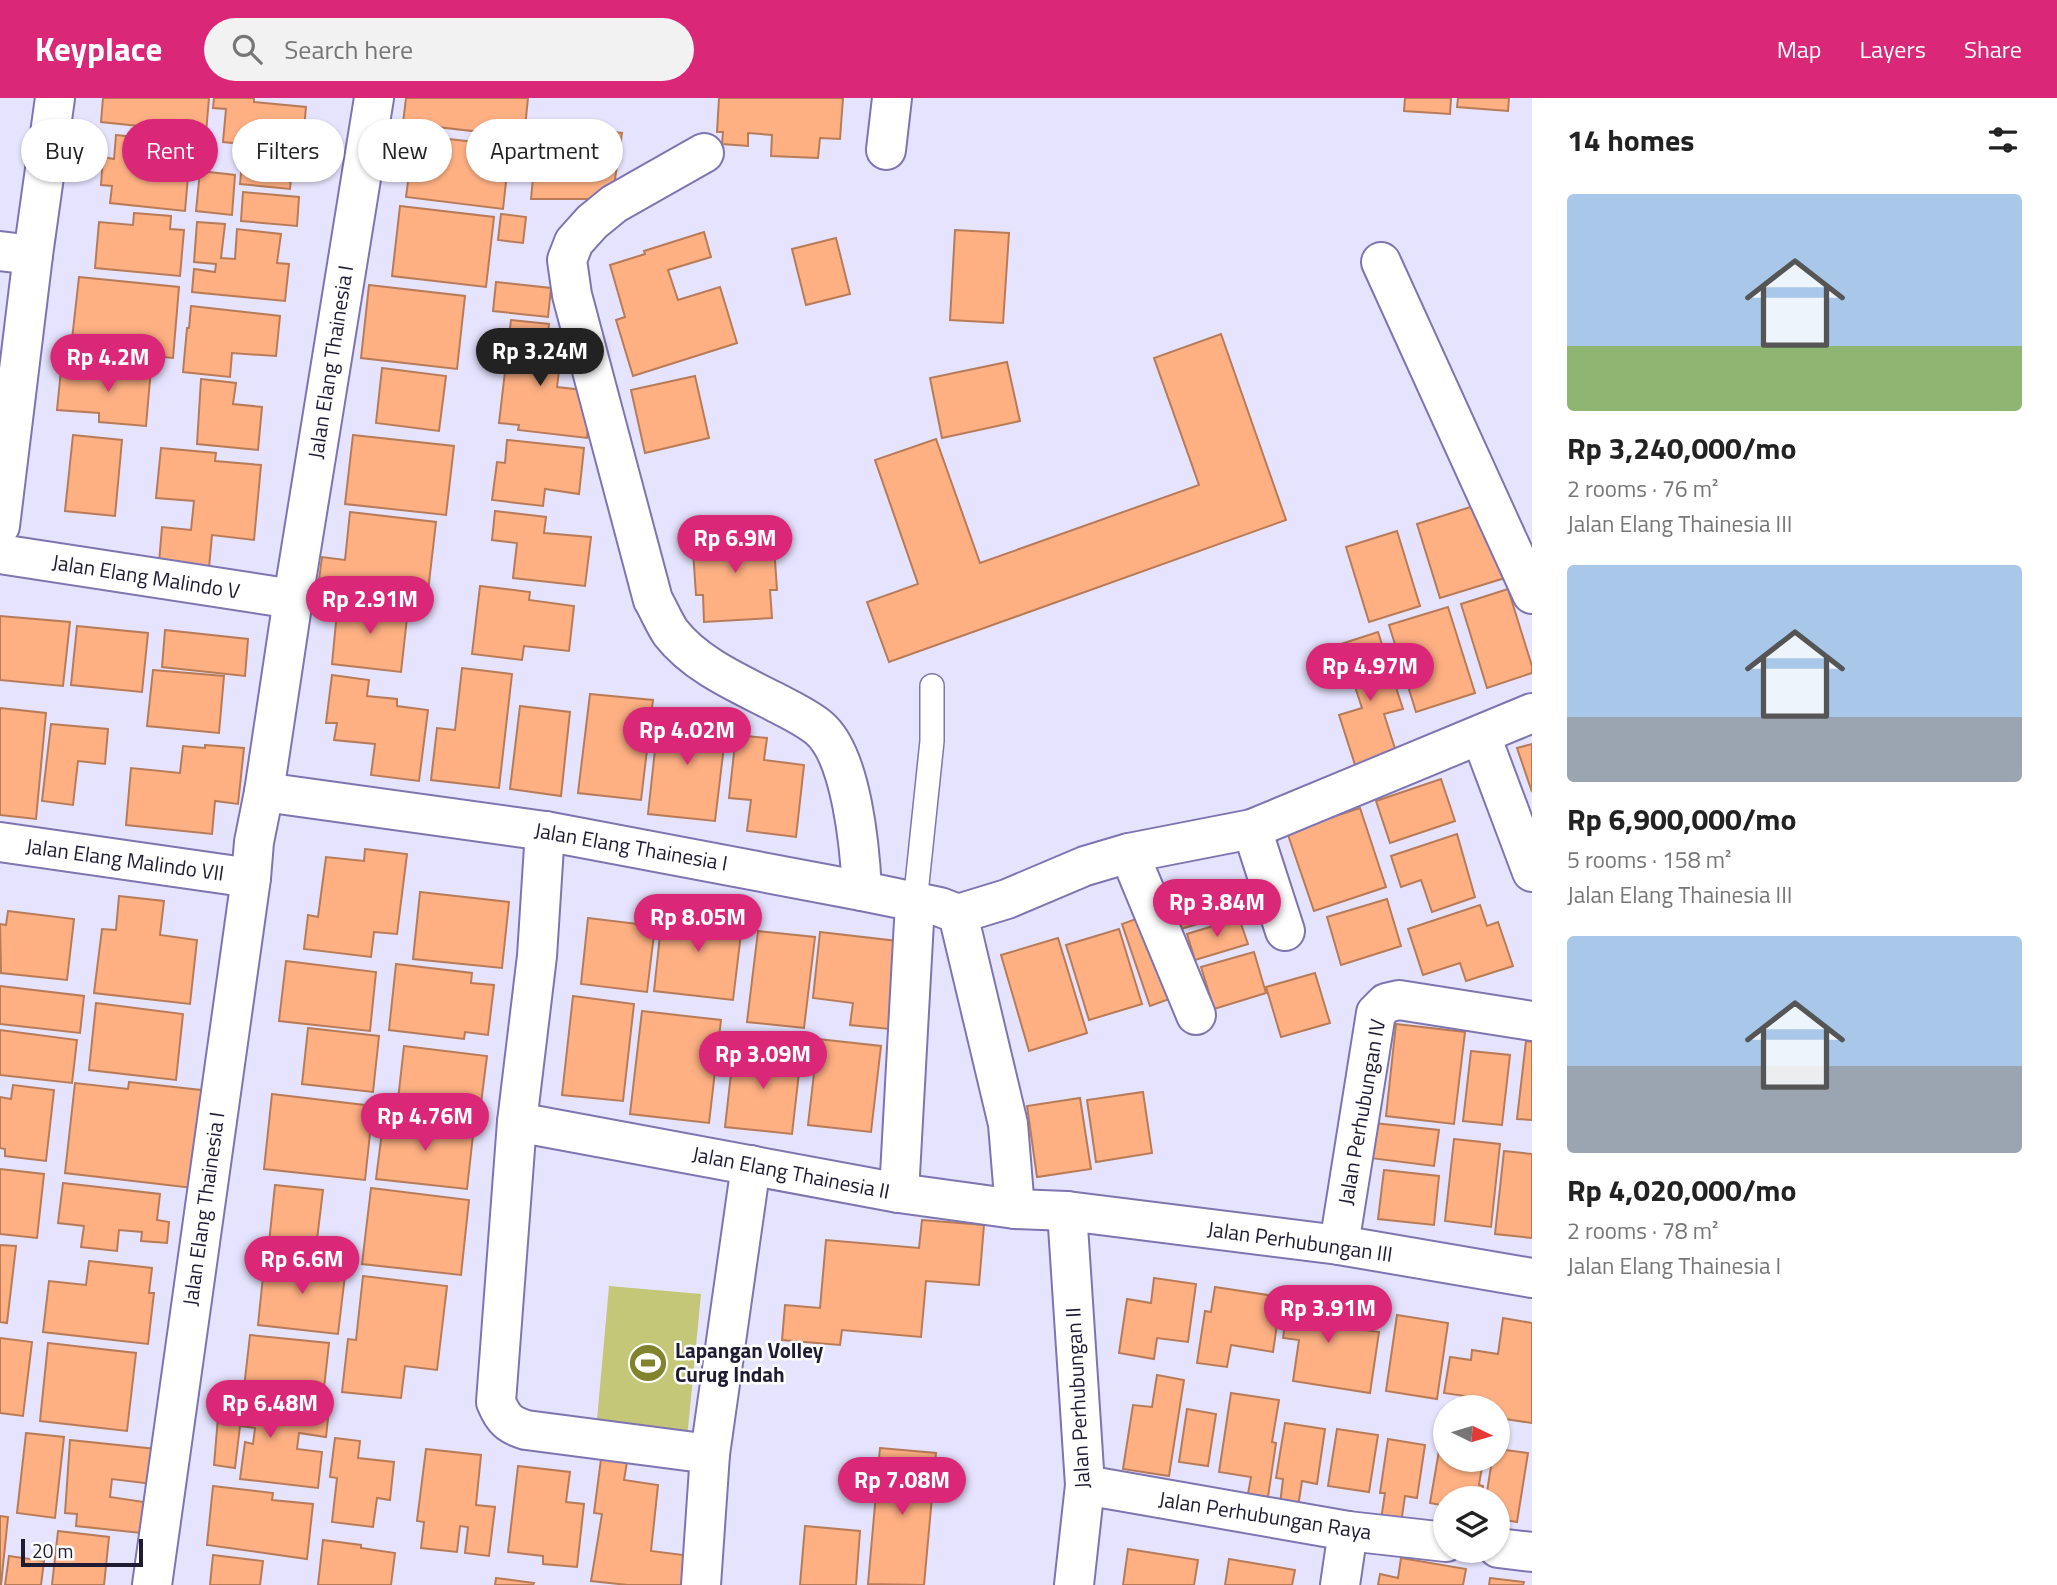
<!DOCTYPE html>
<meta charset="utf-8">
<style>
body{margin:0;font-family:"Titillium Web",sans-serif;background:#f2f2f2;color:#222;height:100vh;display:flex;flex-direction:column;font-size:26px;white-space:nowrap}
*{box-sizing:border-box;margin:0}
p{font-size:23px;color:#767676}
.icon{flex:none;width:38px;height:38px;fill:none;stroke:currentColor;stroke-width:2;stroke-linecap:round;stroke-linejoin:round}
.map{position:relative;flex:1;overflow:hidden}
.details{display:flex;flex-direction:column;background:#fff;width:525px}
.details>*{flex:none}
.banner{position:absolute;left:21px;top:21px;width:665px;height:63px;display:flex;gap:14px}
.needle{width:46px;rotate:95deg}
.buttons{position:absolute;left:1433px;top:1297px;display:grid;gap:14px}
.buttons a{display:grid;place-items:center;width:77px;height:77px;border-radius:50%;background:#fff;box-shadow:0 2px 5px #0004;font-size:35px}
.scale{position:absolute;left:21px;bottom:18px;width:122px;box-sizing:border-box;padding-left:7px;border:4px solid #1f1b33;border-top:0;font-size:19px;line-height:24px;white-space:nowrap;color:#1f1b33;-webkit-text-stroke:5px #fff;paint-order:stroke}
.price{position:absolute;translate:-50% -60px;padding:0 16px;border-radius:24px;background:#db2777;color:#fff;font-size:23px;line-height:46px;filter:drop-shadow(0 2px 4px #0008)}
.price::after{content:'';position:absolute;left:50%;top:42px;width:21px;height:16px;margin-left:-10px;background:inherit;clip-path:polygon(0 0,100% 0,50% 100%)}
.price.selected{background:#222;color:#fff}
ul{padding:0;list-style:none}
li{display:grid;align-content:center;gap:14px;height:371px;padding:0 35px}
li span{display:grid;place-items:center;height:217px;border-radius:7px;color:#555}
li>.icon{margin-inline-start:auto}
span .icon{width:126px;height:126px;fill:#fffc;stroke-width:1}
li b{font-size:30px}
h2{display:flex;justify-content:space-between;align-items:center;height:84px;padding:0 35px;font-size:30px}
.tag{padding:0 24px;border-radius:32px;background:#fff;box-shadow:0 2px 5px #0004;font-size:24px;line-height:63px}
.tag.selected{background:#db2777;color:#fff}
header{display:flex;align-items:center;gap:42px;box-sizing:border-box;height:98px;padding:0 35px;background:#db2777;color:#fff}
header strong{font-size:33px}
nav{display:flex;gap:38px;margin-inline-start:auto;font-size:24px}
.search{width:490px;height:63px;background:#f2f2f2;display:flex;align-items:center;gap:18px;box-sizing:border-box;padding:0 24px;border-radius:38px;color:#767676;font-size:26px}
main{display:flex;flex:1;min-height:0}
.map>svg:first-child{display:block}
</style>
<header>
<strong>Keyplace</strong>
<div class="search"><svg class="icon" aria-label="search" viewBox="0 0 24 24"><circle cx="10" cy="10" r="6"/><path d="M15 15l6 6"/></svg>Search here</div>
<nav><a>Map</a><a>Layers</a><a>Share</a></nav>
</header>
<main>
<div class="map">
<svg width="1532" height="1487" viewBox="0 0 1532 1487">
<rect width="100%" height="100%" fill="#e6e3fe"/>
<path fill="#c4c777" d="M609,1188L701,1196L687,1341L596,1333Z"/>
<g fill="#feb083" stroke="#b87b58" stroke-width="2">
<path d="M103,0H209L206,35L101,24Z"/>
<path d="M214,0H254V4L306,9L302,52L223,44L226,11L213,10Z"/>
<path d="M406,0H528L524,39L403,25Z"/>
<path d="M719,0H843L840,41L820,40L818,60L771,58L772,37L748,35V48L722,46L723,34H717Z"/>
<path d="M1405,0H1451L1450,16L1404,13Z"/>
<path d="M1458,0H1509L1508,13L1457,9Z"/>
<path d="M538,26L622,35L612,101H531Z"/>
<path d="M116,37L191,45L185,113L110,105L112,88L101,87L103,59L114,61Z"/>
<path d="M414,37L510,48L503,111L406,99Z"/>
<path d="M243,54L293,59L290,91L240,86Z"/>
<path d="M200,73L235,77L232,117L196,113Z"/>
<path d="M243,94L299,99L297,128L241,123Z"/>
<path d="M400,108L494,119L486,189L392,178Z"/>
<path d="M134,115L171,118L170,131L184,132L180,178L95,170L99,124L133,127Z"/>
<path d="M501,116L526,119L523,145L498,142Z"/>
<path d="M197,124L225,126L221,160L235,161L237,131L281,136L277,165L289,166L285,203L192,194L194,171L215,174L216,166L194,164Z"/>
<path d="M955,132L1009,135L1003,225L950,222Z"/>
<path d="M704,134L711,159L668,172L678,202L720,189L737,245L633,278L616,222L625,219L610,167L645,156L644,153Z"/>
<path d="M836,140L850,196L806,207L792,151Z"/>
<path d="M79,179L179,189L173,260L71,250Z"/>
<path d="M496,184L551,190L548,219L493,213Z"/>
<path d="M369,187L465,198L457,271L361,260Z"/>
<path d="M191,208L280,218L276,258L232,255L230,279L183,274L187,230H189Z"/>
<path d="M511,222L549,226L545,263L560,265L557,289L592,293L587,340L518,332L519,327L499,325Z"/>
<path d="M1221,236L1286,422L889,564L867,504L918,486L875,362L936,341L980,465L1199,387L1154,260Z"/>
<path d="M1007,264L1020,323L942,340L930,280Z"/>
<path d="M104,266L151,270L146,328L99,324V315L57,312L61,272L103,276Z"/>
<path d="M382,270L446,278L439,333L376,325Z"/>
<path d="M695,278L709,340L645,355L631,292Z"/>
<path d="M201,281L236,285L233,306L262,309L258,352L197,346Z"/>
<path d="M73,337L122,342L115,418L65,413Z"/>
<path d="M353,337L454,348L446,417L345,406Z"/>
<path d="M507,342L584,350L579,396L545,391L543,408L492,402L497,364L505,365Z"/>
<path d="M161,350L216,355L215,363L261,367L254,442L212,437L209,470L159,465L162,429L191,432L194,403L156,400Z"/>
<path d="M1483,405L1505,480L1440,500L1417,426Z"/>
<path d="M495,413L546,419L544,435L591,439L585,488L513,480L517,445L492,442Z"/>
<path d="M350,414L436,424L427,502L351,493V500L317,497L322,459L345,462Z"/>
<path d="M773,432L777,492H770L772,520L704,524L703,497H696L692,438Z"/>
<path d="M1397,433L1420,508L1369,524L1346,449Z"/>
<path d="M480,488L530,494L529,502L574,508L569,553L524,548L522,562L472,556Z"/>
<path d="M1508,491L1532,568V575L1487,590L1461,506Z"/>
<path d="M338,503L408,511L401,574L332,566Z"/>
<path d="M1448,509L1475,595L1416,614L1389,527Z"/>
<path d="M0,518L70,524L63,588L0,582Z"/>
<path d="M77,528L148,535L142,594L71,587Z"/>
<path d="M165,532L248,541L245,578L162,569Z"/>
<path d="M1378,534L1403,611L1384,616L1398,660L1357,673L1339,617L1362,610L1341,546Z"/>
<path d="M462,570L512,576L499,690L431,682L437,630L455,632Z"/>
<path d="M153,572L224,578L219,635L147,628Z"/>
<path d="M332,577L369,582L367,598L397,601V608L428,612L419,683L371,677L375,646L334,642L337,625H326Z"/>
<path d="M590,596L653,602L641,702L578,695Z"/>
<path d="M520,608L570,614L561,698L510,691Z"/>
<path d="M0,610L46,615L36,721L0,717Z"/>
<path d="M659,615L727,623L715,723L648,716Z"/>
<path d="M51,626L108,631L105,666L78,663L73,707L42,703Z"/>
<path d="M736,637L767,640L764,662L804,667L796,739L747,733L751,702L729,700Z"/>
<path d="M1532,646V694L1517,650Z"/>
<path d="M205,647L244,650L238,706L215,703L212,736L126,727L131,670L180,675L183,648L205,650Z"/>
<path d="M1441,681L1455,723L1390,745L1376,703Z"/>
<path d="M1360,710L1386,789L1314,813L1287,734Z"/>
<path d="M1457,736L1475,799L1432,814L1421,782L1401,789L1391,758Z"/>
<path d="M365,751L407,756L397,836L374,834L371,859L304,851L308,817L318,819L326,759L364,763Z"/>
<path d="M1224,782L1234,815L1181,831L1171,799Z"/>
<path d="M420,794L509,804L502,870L413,861Z"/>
<path d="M119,798L164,803L160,837L197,842L190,906L94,895L102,831L116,832Z"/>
<path d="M1387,801L1401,848L1341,867L1327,819Z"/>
<path d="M1480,807L1487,828L1498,824L1513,868L1466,883L1460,865L1423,877L1408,831Z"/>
<path d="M663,810L743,819L733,902L654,893Z"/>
<path d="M8,813L74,821L67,882L1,875L0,826L6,827Z"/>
<path d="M1147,817L1175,899L1150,908L1122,826Z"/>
<path d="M588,820L655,828L647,894L581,886Z"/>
<path d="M1239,820L1248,846L1195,862L1187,836Z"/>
<path d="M1119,831L1142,906L1089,922L1066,847Z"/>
<path d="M758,833L815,839L804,930L747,924Z"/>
<path d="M820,834L906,844L900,932L850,927L853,905L813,900Z"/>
<path d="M1058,840L1087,935L1029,953L1001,857Z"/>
<path d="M1254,854L1266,895L1214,911L1201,869Z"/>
<path d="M286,863L376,874L370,933L279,923Z"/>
<path d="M396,866L472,875L471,885L494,887L488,937L465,934L464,941L389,932Z"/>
<path d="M1315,875L1330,925L1281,939L1266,889Z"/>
<path d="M0,888L84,898L80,935L0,926Z"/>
<path d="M573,898L634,906L623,1003L562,997Z"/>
<path d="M96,905L183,916L176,982L89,972Z"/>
<path d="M642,913L721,922L709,1025L630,1016Z"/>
<path d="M1396,926L1465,934L1454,1026L1386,1018Z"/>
<path d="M308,930L379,938L373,994L302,986Z"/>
<path d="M0,932L77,942L72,985L0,977Z"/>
<path d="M818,941L881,948L871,1034L808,1027Z"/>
<path d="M1526,943L1532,944V1022L1517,1021Z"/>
<path d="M404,948L487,958L479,1021L397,1011Z"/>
<path d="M734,949L801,957L792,1036L725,1029Z"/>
<path d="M1471,953L1510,957L1502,1027L1463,1023Z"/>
<path d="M129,984L210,993L193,1090L65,1075L75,985L128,991Z"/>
<path d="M13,987L54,992L46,1063L5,1058V1051L0,1050V999L11,1001Z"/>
<path d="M1143,994L1152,1055L1096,1064L1087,1002Z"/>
<path d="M272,996L373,1008L365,1082L264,1071Z"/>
<path d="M1080,1000L1091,1071L1037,1079L1027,1008Z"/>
<path d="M384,1018L474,1028L467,1091L376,1081Z"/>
<path d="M1374,1025L1439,1032L1434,1068L1370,1060Z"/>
<path d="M1454,1041L1500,1046L1491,1129L1445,1123Z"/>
<path d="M1504,1053L1532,1056V1140L1495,1136Z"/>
<path d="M0,1071L44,1076L37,1140L0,1136Z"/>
<path d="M1384,1072L1439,1078L1434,1127L1378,1121Z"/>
<path d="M63,1085L160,1096L157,1122L169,1124L167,1145L141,1143L142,1134L119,1132L117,1153L81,1149L84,1128L58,1125Z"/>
<path d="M275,1087L323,1092L316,1150L269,1145Z"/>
<path d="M371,1090L469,1102L461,1177L362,1166Z"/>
<path d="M922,1122L984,1127L979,1187L926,1183L921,1239L842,1232L840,1247L782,1242L785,1207L820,1210L826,1142L919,1150Z"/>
<path d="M0,1147L16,1148L7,1225L0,1224Z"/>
<path d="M265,1159L346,1169L338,1236L258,1227Z"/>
<path d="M89,1163L152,1170L149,1195H154L148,1246L43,1234L49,1183L86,1187Z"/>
<path d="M363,1178L447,1188L437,1272L405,1268L401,1300L342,1294L348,1241L356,1242Z"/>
<path d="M1154,1180L1196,1186L1188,1244L1157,1240L1154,1261L1119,1255L1127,1201L1151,1205Z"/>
<path d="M1215,1189L1281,1199L1273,1254L1231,1247L1227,1269L1197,1265L1205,1213L1211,1214Z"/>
<path d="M1291,1189L1329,1195L1325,1226L1379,1234L1370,1295L1293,1283L1299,1242L1283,1240Z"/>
<path d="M1397,1217L1448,1225L1437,1301L1386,1293Z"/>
<path d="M1503,1220L1532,1225V1325L1498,1320V1309H1463L1465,1298L1444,1295L1450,1259L1471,1262L1472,1252L1498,1256Z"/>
<path d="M250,1237L329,1245L323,1299L244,1290Z"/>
<path d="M0,1240L32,1244L23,1318L0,1315Z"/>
<path d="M48,1245L136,1255L127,1333L40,1323Z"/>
<path d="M1157,1277L1184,1282L1169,1378L1123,1371L1133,1307L1152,1309Z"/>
<path d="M1231,1295L1279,1302L1272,1344L1276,1345L1268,1399L1248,1396L1251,1379L1219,1374Z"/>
<path d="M220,1296L278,1302L277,1308L285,1309V1306L329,1311L326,1339L299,1335L297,1351L322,1354L318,1390L240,1381L245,1344L253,1346L255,1330L240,1328L235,1370L214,1367Z"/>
<path d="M1187,1311L1216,1316L1208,1368L1179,1364Z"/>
<path d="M1285,1325L1325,1331L1317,1386L1302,1383L1298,1409L1280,1406L1283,1381L1276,1380Z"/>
<path d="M1337,1331L1378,1337L1369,1394L1328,1388Z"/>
<path d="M26,1335L64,1339L55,1420L17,1415Z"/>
<path d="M335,1340L360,1343L358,1360L394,1364L390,1402L377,1400L373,1429L332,1424L337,1380L330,1379Z"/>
<path d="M1388,1341L1425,1347L1417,1400L1405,1398L1401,1425L1381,1422L1385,1395H1380Z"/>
<path d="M70,1342L156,1351L152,1386L112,1381L110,1399L144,1404L141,1435L76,1428L77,1416L65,1415Z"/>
<path d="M1440,1347L1446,1348V1362H1483L1479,1387L1483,1388L1482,1400H1446V1408L1430,1405Z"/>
<path d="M880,1350L936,1355L924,1487L868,1486Z"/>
<path d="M426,1351L481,1357L476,1407L495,1409L489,1458L465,1455L468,1429L460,1428L457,1454L421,1450L424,1424L417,1423Z"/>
<path d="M1498,1351L1528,1355L1517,1424L1498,1421V1400H1486L1492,1362H1498Z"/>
<path d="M601,1361L627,1364L624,1382L658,1387L651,1453L699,1459L696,1487H628L591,1483L602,1416L594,1415Z"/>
<path d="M518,1368L570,1374L566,1404L584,1406L577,1469L543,1466V1458L508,1454Z"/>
<path d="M213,1388L273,1395L272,1402L313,1406L307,1461L207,1447Z"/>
<path d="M0,1418L8,1419L1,1487H0Z"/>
<path d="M805,1428L860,1433L856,1487H800Z"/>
<path d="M58,1433L109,1439L104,1487H52Z"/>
<path d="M323,1442L361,1447V1450L395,1455L391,1487H318Z"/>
<path d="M1128,1451L1198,1462L1194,1487H1123Z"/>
<path d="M213,1457L263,1463L260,1487H210Z"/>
<path d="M9,1458L44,1463L41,1487H5Z"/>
<path d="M1401,1460L1466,1471L1463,1487H1378L1380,1476L1398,1480Z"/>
<path d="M1229,1461L1295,1472L1292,1487H1225Z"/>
<path d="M496,1480L534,1485L533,1487H495Z"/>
<path d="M1490,1480L1524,1484L1523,1487H1489Z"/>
</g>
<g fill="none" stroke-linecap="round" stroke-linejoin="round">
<g stroke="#7e74b0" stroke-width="26">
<path id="lane" d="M915,805L932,643V588"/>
</g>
<g stroke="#7e74b0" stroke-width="42">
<g id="street">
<path d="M886,52L892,0"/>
<path d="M704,55L614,106L592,124L574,144L567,162L572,197L653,502C659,512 664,525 671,535C696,567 738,585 773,603C788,611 806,619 819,630C852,658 860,751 862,793"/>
<path d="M0,153L33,157"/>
<path d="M1381,164L1532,496"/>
<path d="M0,428L33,157L55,0"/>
<path d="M0,456L293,501"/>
<path d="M1481,638L1532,774"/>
<path d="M264,694L545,733L862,793L940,809L958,816L1008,1026L1015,1111"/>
<path d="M1252,731L1285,833"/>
<path d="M545,733L537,858L517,1024L496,1304C503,1321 509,1327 526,1332L710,1356"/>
<path d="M0,744L251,780"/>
<path d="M1129,755L1196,917"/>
<path d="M958,816L1007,801L1085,768L1129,755L1252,731L1532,615"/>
<path d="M517,1024L899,1095L1015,1111L1067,1113L1339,1147L1532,1180"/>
<path d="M899,1095L915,805"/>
<path d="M1067,1113L1085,1387L1074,1487"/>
<path d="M1339,1147L1376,915L1386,905L1399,902L1532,923"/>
<path d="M1085,1387L1348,1433L1446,1444"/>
<path d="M1498,1450L1532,1454"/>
<path d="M152,1487L251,780L254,744L264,694L293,501L374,0"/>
<path d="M701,1487L710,1356L751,1067"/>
<path d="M1340,1487L1348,1433"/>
</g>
</g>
<use href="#lane" stroke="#fff" stroke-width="23"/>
<use href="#street" stroke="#fff" stroke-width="38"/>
</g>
<defs>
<g id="stadium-disc" transform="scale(2.0125)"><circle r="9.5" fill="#81832d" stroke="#fff"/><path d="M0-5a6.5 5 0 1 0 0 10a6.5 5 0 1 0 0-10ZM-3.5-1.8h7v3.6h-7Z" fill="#fff"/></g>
</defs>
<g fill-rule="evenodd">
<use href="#stadium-disc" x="648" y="1265"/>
</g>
<g text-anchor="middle" stroke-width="5" stroke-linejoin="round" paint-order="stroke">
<g font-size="21" fill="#1f1b33" stroke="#fff">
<text transform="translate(331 264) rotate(-81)" y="7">Jalan Elang Thainesia I</text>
<text transform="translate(146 479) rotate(9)" y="7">Jalan Elang Malindo V</text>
<text transform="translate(631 749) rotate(10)" y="7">Jalan Elang Thainesia I</text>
<text transform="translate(125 762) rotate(8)" y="7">Jalan Elang Malindo VII</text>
<text transform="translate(1362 1014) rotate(-80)" y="7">Jalan Perhubungan IV</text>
<text transform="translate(791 1075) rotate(11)" y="7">Jalan Elang Thainesia II</text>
<text transform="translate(204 1111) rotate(-82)" y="7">Jalan Elang Thainesia I</text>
<text transform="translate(1300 1144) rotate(8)" y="7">Jalan Perhubungan III</text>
<text transform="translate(1078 1300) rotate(-93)" y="7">Jalan Perhubungan II</text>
<text transform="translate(1265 1418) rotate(9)" y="7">Jalan Perhubungan Raya</text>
</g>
<g font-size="21" font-weight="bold" fill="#1f1b33" stroke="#fff" text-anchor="start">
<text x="675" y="1260">Lapangan Volley<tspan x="675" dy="24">Curug Indah</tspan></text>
</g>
</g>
</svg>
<div class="buttons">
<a><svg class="needle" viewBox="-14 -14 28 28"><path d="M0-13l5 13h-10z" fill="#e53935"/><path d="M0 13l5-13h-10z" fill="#767676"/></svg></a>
<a><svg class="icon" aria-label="layers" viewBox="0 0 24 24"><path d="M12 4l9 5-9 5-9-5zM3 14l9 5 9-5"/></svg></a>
</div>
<div class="scale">20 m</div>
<b class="price selected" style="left:540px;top:290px">Rp 3.24M</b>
<b class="price" style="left:108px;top:296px">Rp 4.2M</b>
<b class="price" style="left:735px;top:477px">Rp 6.9M</b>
<b class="price" style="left:370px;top:538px">Rp 2.91M</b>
<b class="price" style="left:1370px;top:605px">Rp 4.97M</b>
<b class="price" style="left:687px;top:669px">Rp 4.02M</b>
<b class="price" style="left:1217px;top:841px">Rp 3.84M</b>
<b class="price" style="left:698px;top:856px">Rp 8.05M</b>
<b class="price" style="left:763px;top:993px">Rp 3.09M</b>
<b class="price" style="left:425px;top:1055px">Rp 4.76M</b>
<b class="price" style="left:302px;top:1198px">Rp 6.6M</b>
<b class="price" style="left:1328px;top:1247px">Rp 3.91M</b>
<b class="price" style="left:270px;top:1342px">Rp 6.48M</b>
<b class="price" style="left:902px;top:1419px">Rp 7.08M</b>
<div class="banner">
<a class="tag">Buy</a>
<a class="tag selected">Rent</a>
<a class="tag">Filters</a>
<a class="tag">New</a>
<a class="tag">Apartment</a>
</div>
</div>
<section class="details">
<h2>14 homes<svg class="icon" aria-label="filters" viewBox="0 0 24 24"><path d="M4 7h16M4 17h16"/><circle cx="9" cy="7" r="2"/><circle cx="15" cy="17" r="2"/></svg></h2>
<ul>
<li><span style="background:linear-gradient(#a9c7e8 70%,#8fb573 0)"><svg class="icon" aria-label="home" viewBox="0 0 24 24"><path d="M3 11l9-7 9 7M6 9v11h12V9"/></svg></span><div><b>Rp 3,240,000/mo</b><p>2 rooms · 76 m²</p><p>Jalan Elang Thainesia III</p></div></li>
<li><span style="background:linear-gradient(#a9c7e8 70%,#9aa5b1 0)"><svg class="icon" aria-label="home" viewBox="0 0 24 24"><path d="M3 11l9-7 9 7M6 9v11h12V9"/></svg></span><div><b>Rp 6,900,000/mo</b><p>5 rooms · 158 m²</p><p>Jalan Elang Thainesia III</p></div></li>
<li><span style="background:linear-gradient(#a9c7e8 60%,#9aa5b1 0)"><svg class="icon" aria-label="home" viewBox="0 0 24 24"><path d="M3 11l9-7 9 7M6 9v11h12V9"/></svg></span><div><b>Rp 4,020,000/mo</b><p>2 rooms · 78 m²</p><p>Jalan Elang Thainesia I</p></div></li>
</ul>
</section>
</main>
